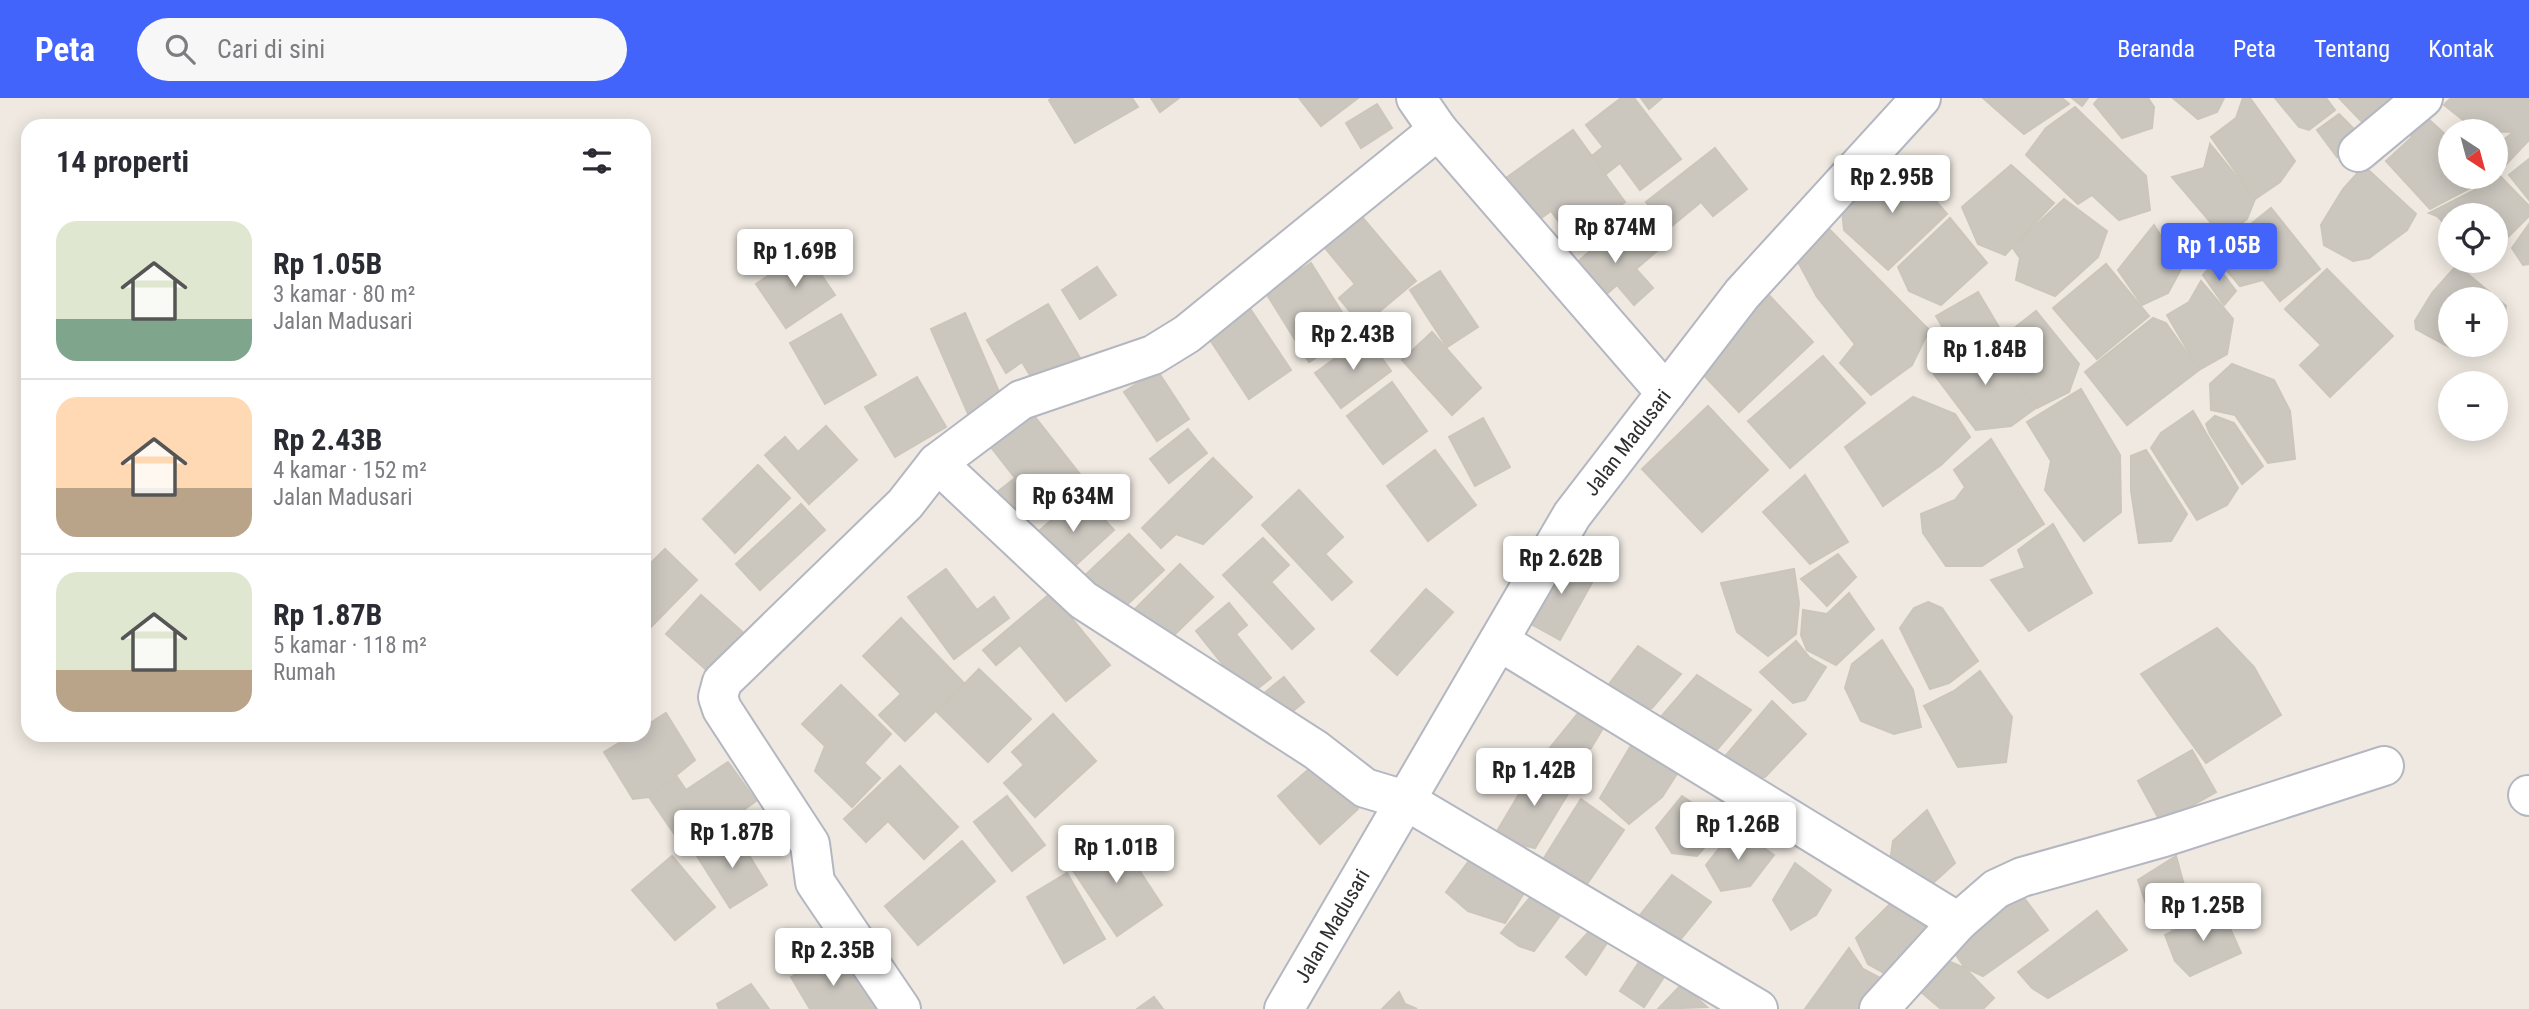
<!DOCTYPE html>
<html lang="id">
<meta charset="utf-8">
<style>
body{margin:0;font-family:"Roboto Condensed",sans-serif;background:#f7f7f7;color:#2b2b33;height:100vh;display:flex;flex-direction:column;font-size:26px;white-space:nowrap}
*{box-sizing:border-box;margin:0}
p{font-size:23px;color:#7c7c81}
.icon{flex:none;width:38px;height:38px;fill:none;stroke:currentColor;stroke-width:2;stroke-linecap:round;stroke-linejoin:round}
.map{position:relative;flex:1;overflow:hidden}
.drawer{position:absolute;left:21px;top:21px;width:630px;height:623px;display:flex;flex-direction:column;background:#fff;border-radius:21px;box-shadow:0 4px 18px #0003}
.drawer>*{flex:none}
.needle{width:46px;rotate:144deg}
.tools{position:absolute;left:2438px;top:21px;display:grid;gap:14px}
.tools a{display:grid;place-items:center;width:70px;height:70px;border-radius:50%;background:#fff;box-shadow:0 4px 18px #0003;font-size:35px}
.price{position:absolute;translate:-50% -60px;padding:0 16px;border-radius:7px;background:#fff;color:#222;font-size:23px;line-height:46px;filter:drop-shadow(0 2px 4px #0008)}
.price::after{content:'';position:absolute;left:50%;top:42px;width:21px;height:16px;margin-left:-10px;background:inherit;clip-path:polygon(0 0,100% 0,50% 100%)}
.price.on{background:#4264fb;color:#fff}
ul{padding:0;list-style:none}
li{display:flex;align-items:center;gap:21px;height:175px;padding:0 35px}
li+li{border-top:2px solid #e1e1e2}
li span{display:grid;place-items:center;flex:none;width:196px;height:140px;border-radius:21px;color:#555}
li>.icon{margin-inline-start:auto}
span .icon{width:84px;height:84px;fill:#fffc;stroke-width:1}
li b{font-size:30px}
h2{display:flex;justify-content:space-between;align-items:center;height:84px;padding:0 35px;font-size:30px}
header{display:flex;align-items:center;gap:42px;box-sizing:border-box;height:98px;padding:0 35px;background:#4264fb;color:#fff}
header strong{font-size:33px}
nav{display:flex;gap:38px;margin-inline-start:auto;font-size:24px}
.search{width:490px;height:63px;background:#f7f7f7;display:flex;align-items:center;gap:18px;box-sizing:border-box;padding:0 24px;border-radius:38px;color:#7c7c81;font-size:26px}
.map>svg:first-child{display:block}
</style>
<header>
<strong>Peta</strong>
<div class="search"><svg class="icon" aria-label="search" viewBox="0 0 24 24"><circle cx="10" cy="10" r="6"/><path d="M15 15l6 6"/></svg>Cari di sini</div>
<nav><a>Beranda</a><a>Peta</a><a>Tentang</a><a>Kontak</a></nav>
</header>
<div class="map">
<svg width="2529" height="911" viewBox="0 0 2529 911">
<rect width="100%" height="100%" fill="#efe9e1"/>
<g fill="#cbc7bf" stroke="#cbc5ba" stroke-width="2">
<path d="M1052,0H1132L1138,9L1075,45L1049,2Z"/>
<path d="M1151,0H1179L1160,14Z"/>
<path d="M1299,0H1358L1321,28Z"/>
<path d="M1621,0H1634L1681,61L1640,92L1620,65L1606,76L1592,58L1603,49L1586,27Z"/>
<path d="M1641,0H1662L1649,11Z"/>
<path d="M1983,0H2062L2069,6L2024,36Z"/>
<path d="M2072,0H2088L2082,8Z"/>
<path d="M2099,0H2148L2154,9L2152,30L2122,40L2094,6Z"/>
<path d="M2173,0H2224L2217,14L2198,21Z"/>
<path d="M2243,0H2250L2295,63L2280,84L2255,101L2211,39L2236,20Z"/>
<path d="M2275,0H2326L2335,12L2309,32L2299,29Z"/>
<path d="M2339,0H2402L2364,26Z"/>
<path d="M2451,0H2529V42L2497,76L2496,49L2513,34L2477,33L2444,7Z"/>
<path d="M1377,6L1392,30L1361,50L1346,25Z"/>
<path d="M2075,9L2146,78L2150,112L2119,122L2092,97L2078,106L2026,57L2046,30Z"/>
<path d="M2339,16L2361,38L2337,59L2317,32Z"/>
<path d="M2424,17L2450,41V79H2472L2470,90L2430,111L2386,63L2411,40L2416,26Z"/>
<path d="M1573,32L1625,104L1572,142L1551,113L1537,123L1506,80Z"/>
<path d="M2210,46L2255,101L2247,121L2224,140L2172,79L2204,70Z"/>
<path d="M1715,50L1747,91L1713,118L1701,104L1668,131L1646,104Z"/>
<path d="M2529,61V102L2509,77Z"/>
<path d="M1900,62L1947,116L1888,172L1844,132L1842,112Z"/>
<path d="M2011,67L2054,105L2005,157L1978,146L1962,109Z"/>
<path d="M2364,68L2416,116L2407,132L2369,160L2353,163L2324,147L2321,127L2343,91Z"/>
<path d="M2498,76L2529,108V118L2496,151V117H2450V131L2437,118L2429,115L2475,92L2477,86L2485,88Z"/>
<path d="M2064,101L2107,133L2098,159L2055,198L2016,182L2020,160L2012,149Z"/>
<path d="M1352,107L1416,183L1362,228L1339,200L1355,186L1315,138Z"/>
<path d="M2271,110L2320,171L2280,203L2263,182L2240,188L2219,163L2220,151Z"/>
<path d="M1628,120L1657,153L1636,171L1653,190L1634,207L1617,187L1594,207L1566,174Z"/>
<path d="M1950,120L1987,165L1941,207L1909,193L1898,169Z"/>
<path d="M2529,126V166L2523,167L2512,150Z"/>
<path d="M2154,127L2181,171L2168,195L2142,207L2118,172Z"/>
<path d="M1829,131L1929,232L1912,267L1871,297L1840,265L1855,246L1817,199L1798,164Z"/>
<path d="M805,153L835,197L786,230L756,186Z"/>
<path d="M2214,164L2236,193L2224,207L2203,177Z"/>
<path d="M1311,165L1355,235L1309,264L1266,195Z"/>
<path d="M2106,166L2149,218L2097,261L2053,210Z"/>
<path d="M2457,167L2506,208L2504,220L2496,229V201H2450L2451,247L2449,249L2416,231L2415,223L2432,195Z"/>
<path d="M1097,169L1116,197L1080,221L1062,192Z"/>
<path d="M2327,171L2393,238L2330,299L2300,267L2321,247L2285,211Z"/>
<path d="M1440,173L1478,229L1447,249L1410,192Z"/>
<path d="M2201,183L2233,221L2227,256L2199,272L2167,217L2189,204Z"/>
<path d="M1978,194L2000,231L1960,258L1936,218Z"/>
<path d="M1767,195L1813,244L1739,314L1692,265Z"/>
<path d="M1245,203L1291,272L1249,301L1203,231Z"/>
<path d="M1048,206L1083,265L1039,292L1022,264L1006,275L987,242Z"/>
<path d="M2036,213L2079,266L2069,294L2037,310L1989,250Z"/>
<path d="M965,215L1006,310L972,325L931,231Z"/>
<path d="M841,216L876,277L825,306L790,245Z"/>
<path d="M2153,220L2166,225L2199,272L2127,327L2085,274Z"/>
<path d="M1432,234L1481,290L1452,317L1402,262Z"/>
<path d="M1984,237L2037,309L2011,328L1976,332L1933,275Z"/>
<path d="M1366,238L1391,273L1341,310L1315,275Z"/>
<path d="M1823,258L1865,305L1790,370L1748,323Z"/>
<path d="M2232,266L2274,282L2290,313L2295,361L2268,365L2235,317L2211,312L2210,286Z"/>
<path d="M1157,272L1189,321L1157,343L1124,294Z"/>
<path d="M917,279L946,329L895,359L865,309Z"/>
<path d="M1392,284L1427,333L1383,366L1347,318Z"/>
<path d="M2081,291L2120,357L2121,414L2084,443L2045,392L2051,363L2027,324Z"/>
<path d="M1913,299L1955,316L1970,339L1941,367L1883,408L1845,349Z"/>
<path d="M1708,308L1768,372L1702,434L1642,371Z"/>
<path d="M2193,313L2238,390L2227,407L2197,422L2151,350L2161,335Z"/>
<path d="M1032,315L1083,380L1015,432L991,399L1015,380L990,348Z"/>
<path d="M2215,318L2234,325L2263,368L2242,386L2210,336L2206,326Z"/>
<path d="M1483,320L1510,369L1475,388L1449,339Z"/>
<path d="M826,328L857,362L809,406L765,357L785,339L798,354Z"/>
<path d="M1188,331L1207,355L1169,385L1150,361Z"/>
<path d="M1991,341L2044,426L1982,468H1946L1923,435L1921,416L1955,402L1965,389L1954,372Z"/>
<path d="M1435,352L1476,407L1428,443L1387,388Z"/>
<path d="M2146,352L2187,416L2171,443L2139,445L2131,393V358Z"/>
<path d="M1213,360L1252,399L1203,446L1176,436L1161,450L1142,430Z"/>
<path d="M758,367L790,400L735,455L703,421Z"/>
<path d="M1805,377L1848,444L1810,466L1763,414Z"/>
<path d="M1299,392L1343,439L1325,456L1352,484L1332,502L1262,427Z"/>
<path d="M1081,396L1114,432L1065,477L1032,439Z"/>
<path d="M801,406L825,432L760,492L736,466Z"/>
<path d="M2053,426L2092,495L2029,533L1991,482L2025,470L2018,452Z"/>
<path d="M1129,436L1164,472L1115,518L1080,482Z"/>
<path d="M1263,440L1289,467L1271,484L1314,531L1292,551L1223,477Z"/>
<path d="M665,451L697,482L644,536V472Z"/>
<path d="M1563,455L1598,474L1560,542L1524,522Z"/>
<path d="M1838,456L1856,479L1827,508L1801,481Z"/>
<path d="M1180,466L1213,499L1167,544L1135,511Z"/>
<path d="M946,471L977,512L994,499L1009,520L954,561L908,499Z"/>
<path d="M1794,471L1799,505L1796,536L1768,558L1737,534L1721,485Z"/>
<path d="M1426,491L1453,514L1397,577L1371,553Z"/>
<path d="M1051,495L1110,567L1066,603L1020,547L996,567L983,552Z"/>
<path d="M1849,495L1874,531L1836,567L1807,552L1801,537L1803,512L1827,516Z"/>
<path d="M701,497L746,537L711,576L666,536Z"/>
<path d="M1928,504L1942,510L1978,563L1949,585L1930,591L1900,530L1914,510Z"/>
<path d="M1229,505L1247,527L1236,536L1271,580L1248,598L1196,533Z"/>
<path d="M901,520L964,585L905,643L879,617L901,596L863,558Z"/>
<path d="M2217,530L2254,569L2281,617L2206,665L2141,576Z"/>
<path d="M1882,542L1913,592L1921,629L1894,636L1861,623L1845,590L1852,566Z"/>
<path d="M1796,543L1809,559L1826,569L1805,602L1793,605L1760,574Z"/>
<path d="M1638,548L1681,576L1652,610L1620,613L1603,594Z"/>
<path d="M979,571L1031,621L988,664L937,614Z"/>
<path d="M1980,573L2012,619L2006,664L1958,669L1924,608L1954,593Z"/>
<path d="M1697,577L1751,612L1710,660L1659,621Z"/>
<path d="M1284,579L1304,604L1278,625L1258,600Z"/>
<path d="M841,587L891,636L864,665L880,680L852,709L815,673L825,648L802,626Z"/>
<path d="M1772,603L1806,636L1765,679H1722L1721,663Z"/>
<path d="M1583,609L1606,625L1591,650L1563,667L1549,651Z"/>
<path d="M666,615L695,662L649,699L633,701L604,654L632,637H644V629Z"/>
<path d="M1053,616L1096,663L1035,719L1004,685L1024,667L1012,654Z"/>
<path d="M1633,644L1680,671L1662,699L1629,726L1600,700Z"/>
<path d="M2192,652L2216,694L2161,725L2138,683Z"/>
<path d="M728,664L756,703L686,753L649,699L677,679L686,692Z"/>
<path d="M1317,664L1358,711L1320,746L1278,698Z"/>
<path d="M1537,666L1572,689L1535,750L1513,745L1496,735Z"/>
<path d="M900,668L958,729L924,761L888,723L866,744L844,721Z"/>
<path d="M1007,698L1045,747L1012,773L974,724Z"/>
<path d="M1682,698L1724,727L1697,758L1672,755L1656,730Z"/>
<path d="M1581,701L1624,732L1585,789L1541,765Z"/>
<path d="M1927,712L1955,765L1922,795L1889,771L1893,743Z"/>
<path d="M1735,730L1774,757L1750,788L1721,793L1706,767Z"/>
<path d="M735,734L767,787L730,810L697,758Z"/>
<path d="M1116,737L1162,807L1117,838L1070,768Z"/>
<path d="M962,743L995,783L918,847L885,808Z"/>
<path d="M1479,749L1533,781L1505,825L1468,813L1446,794Z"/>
<path d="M672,758L715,809L675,842L632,792Z"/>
<path d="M2176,758L2184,787L2204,807L2172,831L2148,812L2138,782Z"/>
<path d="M1795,765L1831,792L1816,817L1791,832L1773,802Z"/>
<path d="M1067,775L1105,841L1064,865L1027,799Z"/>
<path d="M1672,777L1711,804L1676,847L1636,822Z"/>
<path d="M1537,791L1565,811L1534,853L1519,848L1501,835Z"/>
<path d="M2019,793L2048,832L1983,878L1965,870L1947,844Z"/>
<path d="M1893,803L1932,834L1893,880L1868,866L1856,840Z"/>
<path d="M2221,810L2241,855L2190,878L2175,863L2165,837Z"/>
<path d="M2097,813L2127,852L2048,900L2032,890L2018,874Z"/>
<path d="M1594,828L1609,842L1586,877L1566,859Z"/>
<path d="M1849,850L1863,871L1890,885L1868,911H1805Z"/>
<path d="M826,858L836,876L852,866L879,911H810L791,879Z"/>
<path d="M1948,863L1965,870L1994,900L1983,911H1941L1921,894Z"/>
<path d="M1639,864L1664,879L1644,909L1620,893Z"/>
<path d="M751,886L769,911H719L717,906Z"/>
<path d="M1682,886L1707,909L1658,911Z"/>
<path d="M1399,894L1405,906L1417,911H1382Z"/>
<path d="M1154,899L1163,911H1137Z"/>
</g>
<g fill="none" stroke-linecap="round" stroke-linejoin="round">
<g stroke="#b4b7c1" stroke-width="42">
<g id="minor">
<path d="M1416,0L1438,32"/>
<path d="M2358,54L2423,0"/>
<path d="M937,365L1083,502L1316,652L1365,690L1405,702L1758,911"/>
<path d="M1499,543L1958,824"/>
<path d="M2528,697L2529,698"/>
<path d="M901,911L821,793L815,784L810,746L722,611L718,599L722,584L905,406L937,365L1021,302L1153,257L1187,236L1438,32L1666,295"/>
<path id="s1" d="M1284,911L1572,417L1742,196L1921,0"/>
<path d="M1879,911L1958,824L1996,791L2022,779L2164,739L2384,668"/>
</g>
</g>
<use href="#minor" stroke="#fff" stroke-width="38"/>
</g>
<g text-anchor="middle" stroke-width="6" stroke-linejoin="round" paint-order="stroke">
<g font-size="21" fill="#2e2e2e" stroke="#fff">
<text dy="7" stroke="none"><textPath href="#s1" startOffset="663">Jalan Madusari</textPath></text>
<text dy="7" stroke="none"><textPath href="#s1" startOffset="96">Jalan Madusari</textPath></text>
</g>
</g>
</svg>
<div class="tools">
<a><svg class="needle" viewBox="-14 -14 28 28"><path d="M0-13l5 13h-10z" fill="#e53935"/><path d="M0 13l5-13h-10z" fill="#7c7c81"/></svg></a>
<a><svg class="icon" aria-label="locate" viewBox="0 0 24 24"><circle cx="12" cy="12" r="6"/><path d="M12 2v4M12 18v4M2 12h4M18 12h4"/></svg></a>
<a>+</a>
<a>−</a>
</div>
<b class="price" style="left:1892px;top:117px">Rp 2.95B</b>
<b class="price" style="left:1615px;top:167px">Rp 874M</b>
<b class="price on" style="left:2219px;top:185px">Rp 1.05B</b>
<b class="price" style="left:795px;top:191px">Rp 1.69B</b>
<b class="price" style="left:1353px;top:274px">Rp 2.43B</b>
<b class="price" style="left:1985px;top:289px">Rp 1.84B</b>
<b class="price" style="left:1073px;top:436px">Rp 634M</b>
<b class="price" style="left:1561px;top:498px">Rp 2.62B</b>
<b class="price" style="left:1534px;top:710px">Rp 1.42B</b>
<b class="price" style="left:1738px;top:764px">Rp 1.26B</b>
<b class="price" style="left:732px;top:772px">Rp 1.87B</b>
<b class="price" style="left:1116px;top:787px">Rp 1.01B</b>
<b class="price" style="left:2203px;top:845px">Rp 1.25B</b>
<b class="price" style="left:833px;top:890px">Rp 2.35B</b>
<section class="drawer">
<h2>14 properti<svg class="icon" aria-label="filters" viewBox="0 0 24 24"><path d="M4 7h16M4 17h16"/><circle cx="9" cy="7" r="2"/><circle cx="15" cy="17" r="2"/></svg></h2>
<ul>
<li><span style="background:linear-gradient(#dfe7d0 70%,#7fa58c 0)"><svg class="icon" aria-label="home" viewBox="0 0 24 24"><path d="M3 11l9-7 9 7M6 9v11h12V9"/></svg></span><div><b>Rp 1.05B</b><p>3 kamar · 80 m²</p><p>Jalan Madusari</p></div></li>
<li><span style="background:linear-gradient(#ffd9b3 65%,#b9a48a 0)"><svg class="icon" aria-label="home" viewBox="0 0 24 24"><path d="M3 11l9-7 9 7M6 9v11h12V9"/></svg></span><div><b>Rp 2.43B</b><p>4 kamar · 152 m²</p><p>Jalan Madusari</p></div></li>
<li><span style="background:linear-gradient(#dfe7d0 70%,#b9a48a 0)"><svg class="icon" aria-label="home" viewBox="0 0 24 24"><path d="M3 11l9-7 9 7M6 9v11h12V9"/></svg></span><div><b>Rp 1.87B</b><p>5 kamar · 118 m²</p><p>Rumah</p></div></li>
</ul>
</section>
</div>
